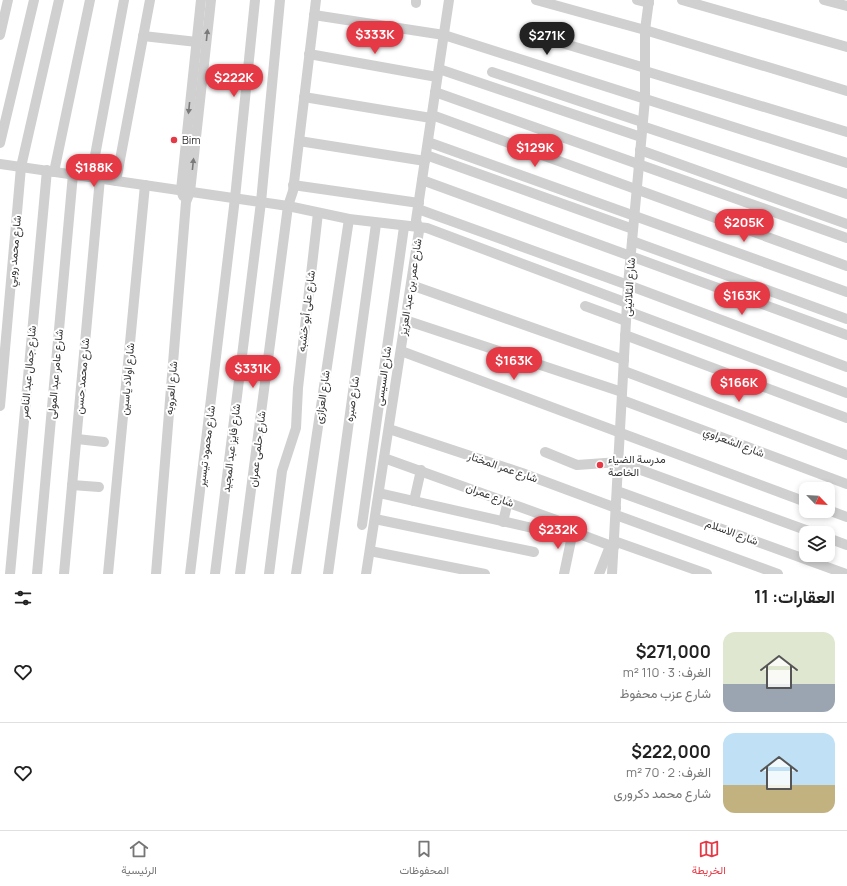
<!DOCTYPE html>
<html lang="ar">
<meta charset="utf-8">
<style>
body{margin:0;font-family:Manrope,Vazirmatn,sans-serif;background:#f2f2f2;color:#222;direction:rtl;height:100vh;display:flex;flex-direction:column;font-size:15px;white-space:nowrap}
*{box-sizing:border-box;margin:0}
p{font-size:13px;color:#767676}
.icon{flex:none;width:22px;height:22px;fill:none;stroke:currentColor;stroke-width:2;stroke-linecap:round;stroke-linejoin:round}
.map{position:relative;height:574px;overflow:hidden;direction:ltr}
.sheet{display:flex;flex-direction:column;background:#fff;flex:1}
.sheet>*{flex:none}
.needle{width:26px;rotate:115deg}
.fabs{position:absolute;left:799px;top:482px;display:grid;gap:8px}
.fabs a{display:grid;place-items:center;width:36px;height:36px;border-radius:8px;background:#fff;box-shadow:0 2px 6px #0003;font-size:20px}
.price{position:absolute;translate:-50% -34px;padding:0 9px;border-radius:14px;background:#e63946;color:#fff;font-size:13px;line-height:26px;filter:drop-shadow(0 1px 2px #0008)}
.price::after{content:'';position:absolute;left:50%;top:24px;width:12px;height:9px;margin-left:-6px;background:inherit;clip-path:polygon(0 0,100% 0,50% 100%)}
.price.active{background:#222;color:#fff}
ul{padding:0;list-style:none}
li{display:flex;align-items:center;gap:12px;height:100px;padding:0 12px}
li+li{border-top:1px solid #e0e0e0}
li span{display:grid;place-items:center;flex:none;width:112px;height:80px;border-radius:12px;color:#555}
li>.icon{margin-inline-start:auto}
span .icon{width:48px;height:48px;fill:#fffc;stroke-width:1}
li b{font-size:17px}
h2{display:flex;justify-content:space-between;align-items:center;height:48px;padding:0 12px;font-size:17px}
.menu{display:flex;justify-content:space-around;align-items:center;height:56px;border-top:1px solid #e0e0e0;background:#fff;font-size:11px;color:#767676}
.menu a{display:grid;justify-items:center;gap:2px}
.menu .active{color:#e63946}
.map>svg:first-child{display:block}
</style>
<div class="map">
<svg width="847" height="574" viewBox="0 0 847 574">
<rect width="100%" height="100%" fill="#fff"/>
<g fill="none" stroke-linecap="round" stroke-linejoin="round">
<g stroke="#d0d0d0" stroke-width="10">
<path d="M536,0L645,30L847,91"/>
<path d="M637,0L649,3"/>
<path d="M682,0L847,47"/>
<path d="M824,0L847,6"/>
<path d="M416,3V0"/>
<path d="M314,15L444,35L847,163"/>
<path d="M0,35L8,0"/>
<path d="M143,36L197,42"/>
<path d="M562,43L645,68"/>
<path d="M309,54L437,77"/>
<path d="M439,69L641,137"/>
<path d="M645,71L847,132"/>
<path d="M492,72L642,122"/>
<path d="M435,92L847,238"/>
<path d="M304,97L431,118"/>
<path d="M432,115L847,266"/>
<path d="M642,126L847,194"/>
<path d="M299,141L425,161"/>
<path d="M428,142L847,292"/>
<path d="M0,143L34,0"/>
<path d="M640,150L847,224"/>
<path d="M426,155L633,229"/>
<path d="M0,164L288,206L349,219L427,228L627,303"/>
<path d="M54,172L90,0"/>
<path d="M91,177L124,0"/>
<path d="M422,180L847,335"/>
<path d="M116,181L150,0"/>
<path d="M293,185L419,203"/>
<path d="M183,196L181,190L201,0"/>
<path d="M418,209L628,285L847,367"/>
<path d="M632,241L847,319"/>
<path d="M411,285L624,360"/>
<path d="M585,306L626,321"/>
<path d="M627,311L847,393"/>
<path d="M405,320L622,392"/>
<path d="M625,335L847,418"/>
<path d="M401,351L806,502"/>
<path d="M624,371L847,455"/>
<path d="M622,400L847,484"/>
<path d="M0,406L21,167L59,0"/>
<path d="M389,429L522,473L616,508"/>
<path d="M77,439L104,442"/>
<path d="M545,452L577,465L619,462L814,533"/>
<path d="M384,458L559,521L569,530L614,547"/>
<path d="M72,485L99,487"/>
<path d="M617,491L846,574"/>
<path d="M379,493L554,533L560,531L563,525"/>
<path d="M414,501L421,470"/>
<path d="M828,510L847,517"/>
<path d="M616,515L778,574"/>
<path d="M375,519L534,552"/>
<path d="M503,522L508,501"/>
<path d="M362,525L404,227"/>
<path d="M828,538L847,545"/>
<path d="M614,541L707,574"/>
<path d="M370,551L485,574"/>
<path d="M10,574L47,170"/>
<path d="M37,574L73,174"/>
<path d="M64,574L100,178"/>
<path d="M108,574L145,185"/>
<path d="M156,574L186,202L190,192L211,0"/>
<path d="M190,574L235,198L255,0"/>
<path d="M215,574L261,202L280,0"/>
<path d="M240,574L288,206L293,191L316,0"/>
<path d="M269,574L282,471L296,428L298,388L318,213"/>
<path d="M296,574L349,219"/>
<path d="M328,574L376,224"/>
<path d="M366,574L419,231L416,220L449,0"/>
<path d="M564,574L573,531"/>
<path d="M599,574L610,546"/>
<path d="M612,574L628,285L645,99V30L649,0"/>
</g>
</g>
<defs><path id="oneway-solid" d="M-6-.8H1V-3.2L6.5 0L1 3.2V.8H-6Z"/></defs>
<g fill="#7a7a7a">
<use href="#oneway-solid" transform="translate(207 35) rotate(-84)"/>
<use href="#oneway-solid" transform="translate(189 108) rotate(96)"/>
<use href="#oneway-solid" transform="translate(193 164) rotate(-84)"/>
</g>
<g fill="#e63946" stroke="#fff" stroke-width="1.5">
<circle cx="174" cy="140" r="4"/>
<circle cx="600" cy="465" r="4"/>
</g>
<g text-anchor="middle" stroke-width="4" stroke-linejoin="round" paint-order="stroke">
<g font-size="11" fill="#333" stroke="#fff" text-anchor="start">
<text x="182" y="144">Bim</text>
<text x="608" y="463">مدرسة الضياء<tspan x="608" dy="13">الخاصة</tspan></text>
</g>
<g font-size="11" fill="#333" stroke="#fff">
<text transform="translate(14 251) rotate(-85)" y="4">شارع محمد روبي</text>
<text transform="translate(410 287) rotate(-81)" y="4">شارع عمر بن عبد العزيز</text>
<text transform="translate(629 287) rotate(-86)" y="4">شارع الثلاثينى</text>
<text transform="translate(306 311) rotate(-83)" y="4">شارع على أبو خشبه</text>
<text transform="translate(28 372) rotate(-85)" y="4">شارع جمال عبد الناصر</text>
<text transform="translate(55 374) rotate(-85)" y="4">شارع عامر عبد المولى</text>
<text transform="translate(82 376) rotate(-85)" y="4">شارع محمد حسن</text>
<text transform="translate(383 376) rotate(-82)" y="4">شارع السيسى</text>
<text transform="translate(127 379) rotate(-85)" y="4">شارع اولاد ياسين</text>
<text transform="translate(171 388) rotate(-85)" y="4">شارع العروبه</text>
<text transform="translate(322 397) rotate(-82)" y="4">شارع العزازى</text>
<text transform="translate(352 399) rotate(-82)" y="4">شارع صبره</text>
<text transform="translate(734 442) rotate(21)" y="4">شارع الشعراوي</text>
<text transform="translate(206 446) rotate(-83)" y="4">شارع محمود تيسير</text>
<text transform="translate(231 448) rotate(-83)" y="4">شارع فايز عبد المجيد</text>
<text transform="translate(257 449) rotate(-83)" y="4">شارع حلمى عمران</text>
<text transform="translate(503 467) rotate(19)" y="4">شارع عمر المختار</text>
<text transform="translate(490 495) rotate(20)" y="4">شارع عمران</text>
<text transform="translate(732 532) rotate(20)" y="4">شارع الاسلام</text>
</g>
</g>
</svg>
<div class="fabs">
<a><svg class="needle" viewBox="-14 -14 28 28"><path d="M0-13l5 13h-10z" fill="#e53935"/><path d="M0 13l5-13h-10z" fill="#767676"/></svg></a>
<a><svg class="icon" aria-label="layers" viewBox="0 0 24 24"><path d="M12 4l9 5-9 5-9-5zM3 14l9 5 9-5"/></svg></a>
</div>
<b class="price" style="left:375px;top:55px">$333K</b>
<b class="price active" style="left:547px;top:56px">$271K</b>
<b class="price" style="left:234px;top:98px">$222K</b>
<b class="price" style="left:535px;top:168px">$129K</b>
<b class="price" style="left:94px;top:188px">$188K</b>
<b class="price" style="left:744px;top:243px">$205K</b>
<b class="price" style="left:742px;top:316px">$163K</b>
<b class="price" style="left:514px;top:381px">$163K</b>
<b class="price" style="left:253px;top:389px">$331K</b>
<b class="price" style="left:739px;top:403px">$166K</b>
<b class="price" style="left:558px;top:550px">$232K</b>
</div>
<section class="sheet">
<h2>العقارات: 11<svg class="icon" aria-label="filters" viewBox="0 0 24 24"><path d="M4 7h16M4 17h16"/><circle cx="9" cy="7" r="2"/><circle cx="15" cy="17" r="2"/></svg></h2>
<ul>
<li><span style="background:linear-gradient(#dfe7d0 65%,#9aa5b1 0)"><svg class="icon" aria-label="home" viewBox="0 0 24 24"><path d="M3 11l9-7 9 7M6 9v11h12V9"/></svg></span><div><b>$271,000</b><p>الغرف: 3 · 110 m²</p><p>شارع عزب محفوظ</p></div><svg class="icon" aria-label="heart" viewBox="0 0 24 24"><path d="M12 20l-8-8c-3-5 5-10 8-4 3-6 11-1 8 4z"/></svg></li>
<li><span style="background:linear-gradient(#bfe0f5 65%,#c2b280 0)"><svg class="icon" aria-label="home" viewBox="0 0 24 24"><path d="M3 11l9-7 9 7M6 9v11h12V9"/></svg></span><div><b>$222,000</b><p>الغرف: 2 · 70 m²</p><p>شارع محمد دكرورى</p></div><svg class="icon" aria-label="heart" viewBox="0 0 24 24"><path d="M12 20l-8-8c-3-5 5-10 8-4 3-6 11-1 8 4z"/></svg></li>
</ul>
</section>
<nav class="menu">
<a class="active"><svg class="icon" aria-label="map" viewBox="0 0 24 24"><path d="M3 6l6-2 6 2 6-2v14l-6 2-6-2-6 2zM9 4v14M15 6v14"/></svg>الخريطة</a>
<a><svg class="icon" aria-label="saved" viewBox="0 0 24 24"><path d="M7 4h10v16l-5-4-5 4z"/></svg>المحفوظات</a>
<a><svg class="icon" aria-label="home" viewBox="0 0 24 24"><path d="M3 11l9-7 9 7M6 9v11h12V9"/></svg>الرئيسية</a>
</nav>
